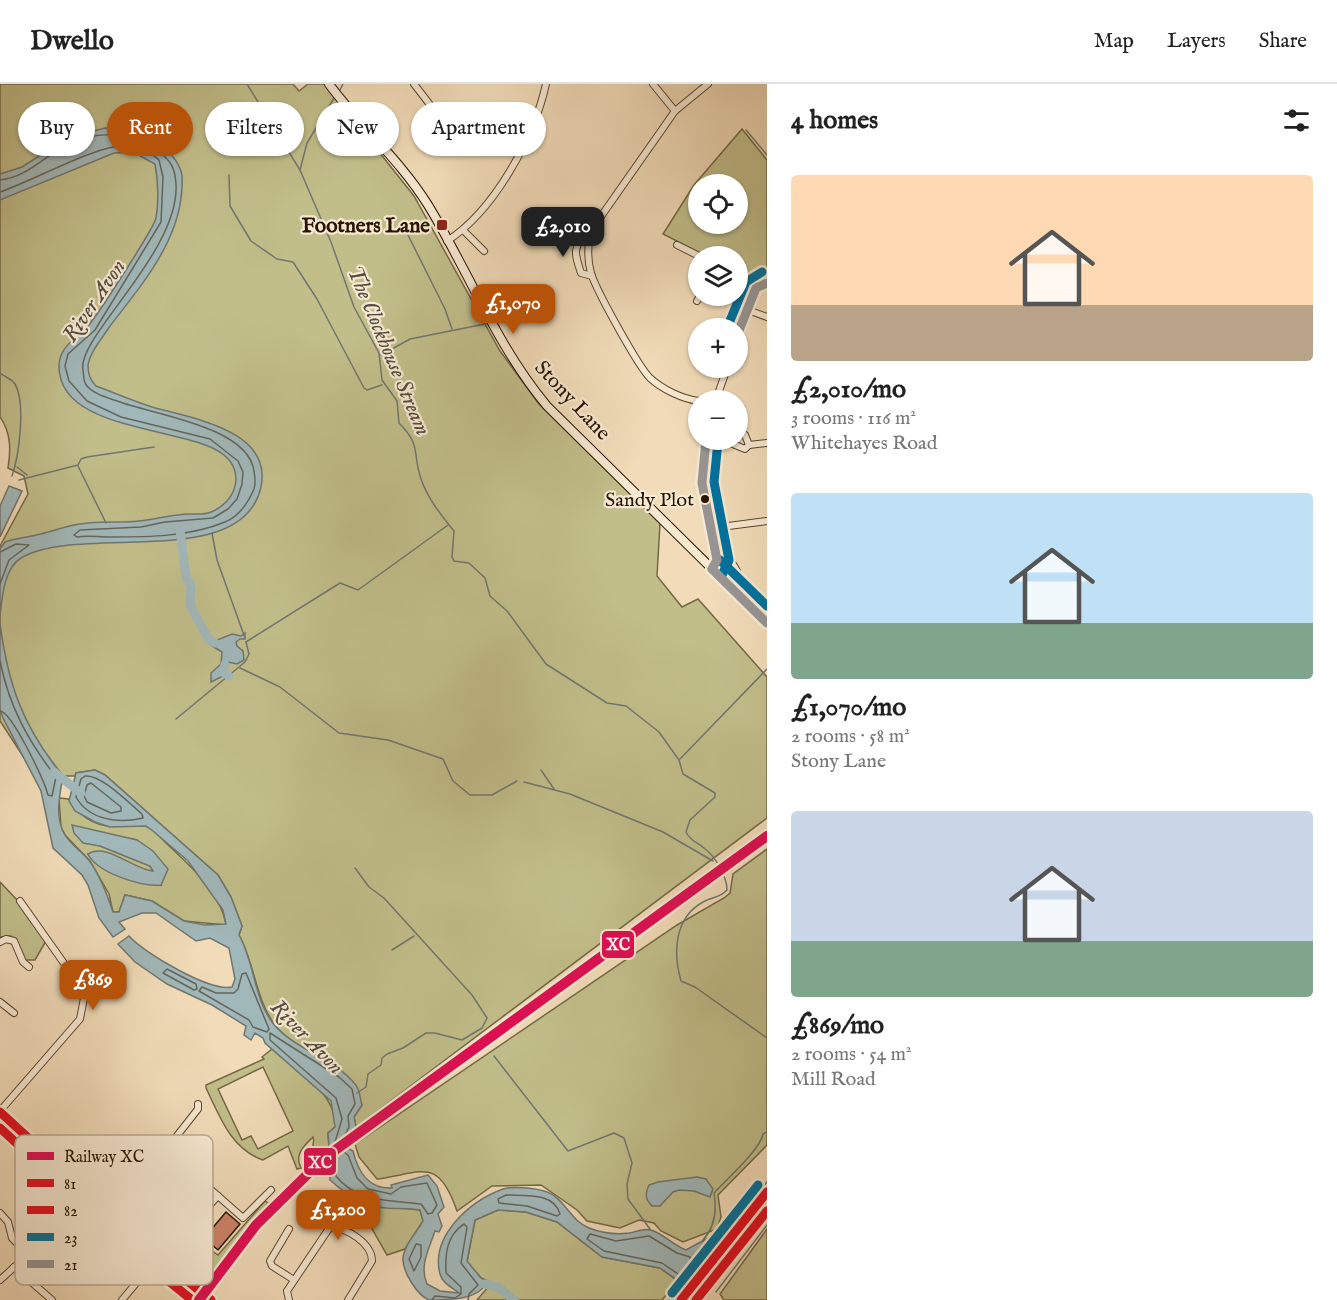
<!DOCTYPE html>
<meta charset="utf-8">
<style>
body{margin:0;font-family:"IM FELL English",serif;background:#f6f6f6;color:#222;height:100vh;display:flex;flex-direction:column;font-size:22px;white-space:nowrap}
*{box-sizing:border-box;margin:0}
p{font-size:20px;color:#767676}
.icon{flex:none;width:33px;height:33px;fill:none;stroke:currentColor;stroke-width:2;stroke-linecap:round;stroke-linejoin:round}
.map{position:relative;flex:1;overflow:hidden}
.drawer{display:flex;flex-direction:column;background:#fff;width:570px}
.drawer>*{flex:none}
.hud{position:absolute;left:18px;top:18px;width:570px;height:54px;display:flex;gap:12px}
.tools{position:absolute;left:688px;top:90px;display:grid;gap:12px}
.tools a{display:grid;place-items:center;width:60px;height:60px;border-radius:50%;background:#fff;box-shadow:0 2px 4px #0004;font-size:30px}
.price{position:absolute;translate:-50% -51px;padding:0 14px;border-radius:12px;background:#b45309;color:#fff;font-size:20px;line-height:39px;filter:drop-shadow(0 2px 3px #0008)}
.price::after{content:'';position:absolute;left:50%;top:36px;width:18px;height:14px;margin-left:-9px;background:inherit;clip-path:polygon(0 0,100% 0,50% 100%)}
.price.active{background:#222;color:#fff}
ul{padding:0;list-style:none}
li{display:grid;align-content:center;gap:12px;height:318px;padding:0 24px}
li span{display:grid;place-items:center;height:186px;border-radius:6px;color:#555}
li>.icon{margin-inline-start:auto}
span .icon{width:108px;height:108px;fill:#fffc;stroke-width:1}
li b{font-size:26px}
h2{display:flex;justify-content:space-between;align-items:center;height:72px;padding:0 24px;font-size:26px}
.chip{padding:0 21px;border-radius:27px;background:#fff;box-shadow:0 2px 4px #0004;font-size:21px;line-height:54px}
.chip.active{background:#b45309;color:#fff}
header{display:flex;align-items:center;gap:36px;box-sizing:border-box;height:84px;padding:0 30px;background:#fff;border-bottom:2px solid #e0e0e0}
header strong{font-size:28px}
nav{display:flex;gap:33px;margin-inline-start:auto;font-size:21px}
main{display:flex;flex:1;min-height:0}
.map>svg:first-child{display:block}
</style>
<header>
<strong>Dwello</strong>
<nav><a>Map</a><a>Layers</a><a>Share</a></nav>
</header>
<main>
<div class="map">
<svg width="767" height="1216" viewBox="0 0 767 1216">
<rect width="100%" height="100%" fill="#f1dbb8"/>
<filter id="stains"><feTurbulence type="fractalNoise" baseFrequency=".00333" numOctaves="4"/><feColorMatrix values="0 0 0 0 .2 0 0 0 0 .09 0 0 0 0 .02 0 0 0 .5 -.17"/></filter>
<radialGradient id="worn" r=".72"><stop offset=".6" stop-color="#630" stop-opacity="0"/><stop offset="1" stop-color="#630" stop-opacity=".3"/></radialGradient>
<g fill="#c1be8a" stroke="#746945" stroke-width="1.5" fill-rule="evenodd">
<path d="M0,0H293L299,7L308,0H325L414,112L500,267L539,320L660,439L657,492L682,523L698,515L767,593V734L356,1043L354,1033L362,1021C356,1011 351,998 343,989C328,972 291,963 275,941C255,915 255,879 239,851L242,842L231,813L218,791L105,691L95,686L76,689L75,692H63L47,671L28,680L0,637V462L28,410L24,392L8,384C11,365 11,349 0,333Z"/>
<path d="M742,45L767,76V192L753,198L738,190V172H706L663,150L694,101ZM699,100H738V140H699Z"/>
<path d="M59,714L69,715C75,729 95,743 113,742C123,742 135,739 145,742C153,744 161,754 167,760C189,781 221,808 226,841L184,837L152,817L125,811L119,828H113L109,810L90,777L65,751L61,743ZM95,748L137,756L161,801C143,795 96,788 88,770L121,775L142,786L153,787L150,782L100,762Z"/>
<path d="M767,765V1061L718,1111L721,1133L717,1145L683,1158L661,1147L654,1139L639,1136L620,1144L587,1137L577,1126L541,1101L492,1102L457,1127C438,1072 423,1089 377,1095L359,1073L355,1060L677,841L724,814L730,809L733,790Z"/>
<path d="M0,798L18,817L46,857L35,876H25L11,852L0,853Z"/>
<path d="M272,965C295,985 338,1009 335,1043L328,1049L329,1063L310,1078C308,1069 316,1062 313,1053C304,1062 294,1070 301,1084L297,1085L288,1062L263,1076C231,1065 220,1033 206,1004V1001L264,975L262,973ZM263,983L293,1047L258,1065L251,1052L242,1056L218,1005Z"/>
<path d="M354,1113L372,1121L420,1126L423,1137L405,1165L387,1171Z"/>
<path d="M265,1117L268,1119L201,1201L188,1192L211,1166L218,1171Z"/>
<path d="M498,1126L526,1128L557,1138L602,1173L660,1184L678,1197L662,1216H477L488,1203L497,1204L492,1199L481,1194L467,1178L475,1136Z"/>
<path d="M767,1145V1216H724L720,1210Z"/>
</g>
<g fill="#a1b8ba" stroke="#717670" stroke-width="1.5">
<path d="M105,44C112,45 124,44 126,44C146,45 180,72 182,92C185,151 144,198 110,242C103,253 89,269 88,282C88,290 91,297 96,302C115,309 133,317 152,323C189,334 273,345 261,403C242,488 81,439 21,474C4,484 2,514 0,532V465L5,458C15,454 25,454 36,451C51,448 65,442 80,440C100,437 120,439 139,437C156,436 172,430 189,430C196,430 204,431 211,428C235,419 246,389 224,371C189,342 57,349 59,281C60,261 77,255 88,242C97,232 154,144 156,134C159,118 158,96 155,80L133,68L114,69L0,116V90L22,83L67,54Z"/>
<path d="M9,402L22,407L0,453V422Z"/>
<path d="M0,539C8,601 23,643 63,692C60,710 54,733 65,751C70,760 80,766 87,774C99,788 107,810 113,828H119L125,811L152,817L184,837L205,841L226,840L223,826L188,777L153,747L146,742L110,743L95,738L75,727L69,717L76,689L95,686L105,691L218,791L231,813L242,842L239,851C255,879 254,920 277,944C299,967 335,975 355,1000C360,1005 360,1015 362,1021L354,1033L356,1043L345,1063L353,1067C358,1088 368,1105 392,1104L391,1101L428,1091L437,1102L444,1123L438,1130L442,1142L439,1148L435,1147C429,1165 419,1182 427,1200L440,1207L459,1209C453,1204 442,1199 440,1190C430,1152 470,1117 503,1105C512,1102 534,1104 544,1107C564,1112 569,1136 589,1144C602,1149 615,1151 629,1149C635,1148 645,1144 651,1146C664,1150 674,1162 686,1166L706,1155L697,1170L700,1183L683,1200L660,1184L602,1173L557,1138L526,1128L498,1126L475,1136L467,1177L481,1194L498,1205L484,1202C476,1216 445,1216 429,1216C417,1211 402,1187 403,1174C404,1161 417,1148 423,1137L420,1126C409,1124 398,1125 386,1124C366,1123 344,1109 330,1096V1076L341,1067L330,1075L328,1049L335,1043L331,1017L265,959L263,954L255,949L251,956L244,951L246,942L212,921L167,900L135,878L118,860L129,852C144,869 210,908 232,903L235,895L229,864L210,854L196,857L156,829H142L119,838L125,845L113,853L99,834L88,801L82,791L53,764L41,707L3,634L0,625Z"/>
<path d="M245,549V555H240L236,558L237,562L243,567L244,576L237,580L228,578L225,591L211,598V589L221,580L222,568L209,560L205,552L215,557L232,550L241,552Z"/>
<path d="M72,741L137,756L153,767L168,785L161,801C142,803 97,789 88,770C106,758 134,786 153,787L150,782L100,762L83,759L74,749Z"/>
<path d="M697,1093L706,1095L713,1105L710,1113L694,1107L679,1106L673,1108L660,1122H652C645,1115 645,1110 649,1101L658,1098Z"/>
</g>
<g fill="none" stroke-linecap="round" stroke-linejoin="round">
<g stroke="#64665d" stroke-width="1.5">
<path d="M0,96C22,94 38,79 56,67C84,48 126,44 154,64C169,75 175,81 176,100C180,168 76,254 83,286C84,292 83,298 87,302C95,311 109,314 120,318C156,331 248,343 254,387C255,393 256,399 254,405C248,419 240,432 225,438C189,453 147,453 109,453C98,453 87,451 77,453L74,451L80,446L141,443L165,438L213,434L228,425L237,415L242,400L243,388L238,377L210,355L121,333L87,317L69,297L65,282L68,270L95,246L161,138L163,93L159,76C150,68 139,61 126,61C94,62 33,97 0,108"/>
<path d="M0,468L16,460L29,461L9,476L0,500"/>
<path d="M0,577C9,622 28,657 56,693L52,712L48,711C44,696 12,628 0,627"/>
<path d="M85,692C101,690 129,719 142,730L143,734C118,740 89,736 76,713L81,695Z"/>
<path d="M91,699L121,723V727L111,729L87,718L84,712L87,701Z"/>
<path d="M167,885L196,900L197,905L194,906L163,889Z"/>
<path d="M246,889L269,945L267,948L253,943L249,936L199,907L202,903L216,909H234L238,905L242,890Z"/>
<path d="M270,949L339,993L352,1005L355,1020L348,1032L349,1043L340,1061L335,1058L342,1035L336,1014L270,956Z"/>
<path d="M340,1065L348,1071L357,1094L368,1105L391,1110L401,1103L427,1099L437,1121L432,1129L428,1130L421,1120C391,1116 357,1119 336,1092L335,1067Z"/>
<path d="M506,1111C525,1112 554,1108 560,1130L557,1132L527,1122L499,1119L498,1115Z"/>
<path d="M590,1150L616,1157L649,1152L677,1169L690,1173L692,1182L681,1192L662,1179L604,1167L587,1155Z"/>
<path d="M416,1160L421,1161V1173L414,1187L409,1175Z"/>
<path d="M432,1216L435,1212L455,1214L461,1210V1203L446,1189C445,1169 447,1151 464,1140L467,1143L461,1179L478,1201L469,1210L468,1216"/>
</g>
<g stroke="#717670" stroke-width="1.5">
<path d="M247,0L300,86"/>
<path d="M340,6L343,0"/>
<path d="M334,14L307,59L300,86L331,158L354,223L379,269L382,296L397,317L399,339C422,362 412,369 421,395C428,415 441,431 454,447L452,473L454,477L469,479L485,494L490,512L507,527L546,580L607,619L626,622L659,648L679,676L683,690L715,709V713L690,736L686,748C691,758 696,757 704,764C715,772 727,792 727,806C720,814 712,813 703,818C674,834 673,869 681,897L695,903L767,954"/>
<path d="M746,46L767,71"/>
<path d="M229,91L230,122L251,157L277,175L293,178L317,215L364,304L367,306L382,301"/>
<path d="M403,141L445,225L452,245"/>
<path d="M495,237L525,227"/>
<path d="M381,271L410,255L485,240"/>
<path d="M0,289C5,293 12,295 15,300C26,319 19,372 12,392"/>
<path d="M78,382L106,439"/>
<path d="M17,383L27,391"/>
<path d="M19,396L78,381L81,375L87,373L154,363"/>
<path d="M212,449L217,476L245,554"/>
<path d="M246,558L340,499L358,506L448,441"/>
<path d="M240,584L280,603L339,649L388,656L443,675L453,697L470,711H492L517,697"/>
<path d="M176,635L245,578L249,570L246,558"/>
<path d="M680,675L767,585"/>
<path d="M541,686L554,705"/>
<path d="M524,698L570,710L663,748L713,777"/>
<path d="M355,784L369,803L384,814L472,911L487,934L482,944L462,956L435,949H426L403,964L387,970L382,974L381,981L368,990L366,1003L357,1009"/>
<path d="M392,866L414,852"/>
<path d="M494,972L568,1067L614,1049L624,1054L632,1079L627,1100L628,1115L650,1145"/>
<path d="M703,1156C715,1143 717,1127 714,1109C727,1095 760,1066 763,1050L767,1048"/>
<path d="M702,1161L725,1146L767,1098"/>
<path d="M716,1208L767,1141"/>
<path d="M669,1216L675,1209"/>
</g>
<g stroke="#a1b8ba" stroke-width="9">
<path d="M180,446L186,493L191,502L190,521L209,556L215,559"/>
<path d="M225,580L223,588L229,592"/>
<path d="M54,688L81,709"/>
<path d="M485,1200L498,1203L514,1216"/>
</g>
</g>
<path fill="#ca8166" stroke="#281400" stroke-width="1.5" d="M226,1128L240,1140L218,1166L204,1154Z"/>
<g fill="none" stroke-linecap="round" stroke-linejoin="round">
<g stroke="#5a462e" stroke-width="8">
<g id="minor">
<path d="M414,0L441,35H452L475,24"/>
<path d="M653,0L675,27L708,0"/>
<path d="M675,27L590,148C588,163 587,175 591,189C596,206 638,282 650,294C662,305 682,315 699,317"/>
<path d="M463,146L484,167"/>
<path d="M590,148C572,162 574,168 581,189L592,192"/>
<path d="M447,157C494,127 534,54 546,0"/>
<path d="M677,161L699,172"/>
<path d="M738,194L756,204"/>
<path d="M697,217L700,212"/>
<path d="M748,226L767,233"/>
<path d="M738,249L756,204L767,199"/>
<path d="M716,316L727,284"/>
<path d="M706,356L702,399L717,476L712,485"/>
<path d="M711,356H723L745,365L749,361L745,351L738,348"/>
<path d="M749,361L767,359"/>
<path d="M725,442L727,470L737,487"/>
<path d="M713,444L767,437"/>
<path d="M0,858L6,855L14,857L23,878L29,883"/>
<path d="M0,918L14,929"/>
<path d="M0,1027L80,935L85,909L20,817"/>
<path d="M167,1067L243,1134L271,1106"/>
<path d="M143,1098L190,1142L218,1112"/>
<path d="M0,1129L8,1138L12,1154L27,1170"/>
<path d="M114,1132L198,1025V1020"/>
<path d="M289,1145L270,1177L272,1182L294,1196"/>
<path d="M14,1183L52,1216"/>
<path d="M0,1196L93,1112"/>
<path d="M122,1216L158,1173"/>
<path d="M289,1216L287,1207L330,1143C347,1144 372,1159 372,1177L348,1216"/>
</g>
</g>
<g stroke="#281400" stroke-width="10">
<g id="secondary">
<path d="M329,0C360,42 400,76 428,121C469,188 496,261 547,322L767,539"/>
<path d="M0,1028L158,1173L211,1216"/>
</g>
</g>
<g stroke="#281400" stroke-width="11">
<g id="primary">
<path d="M681,1216L767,1108"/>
<path d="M691,1216L767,1122"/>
</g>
</g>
<use href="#minor" stroke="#f6e8d1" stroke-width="6"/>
<use href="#secondary" stroke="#f6e8d1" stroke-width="8"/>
<use href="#primary" stroke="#e8be7c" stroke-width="9"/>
<g stroke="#f6e8d1" stroke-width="14">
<g id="bus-1">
<path d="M0,1028L158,1173L211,1216"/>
<path d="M681,1216L767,1108"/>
</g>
</g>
<g stroke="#f6e8d1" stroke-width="14">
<g id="bus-2">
<path d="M0,1044L150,1182L192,1216"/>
<path d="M696,1216L767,1127"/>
</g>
</g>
<g stroke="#f6e8d1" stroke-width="14">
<g id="bus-3">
<path d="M727,244L746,198L762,188"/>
<path d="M718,357L714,398L729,476L722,491"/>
<path d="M720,476L767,522"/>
<path d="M672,1209L758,1101"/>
</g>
</g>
<g stroke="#f6e8d1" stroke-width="14">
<g id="bus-4">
<path d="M738,249L756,204L767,199"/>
<path d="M706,356L702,399L717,476L712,485"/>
<path d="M712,485L767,539"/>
</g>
</g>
<use href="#bus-1" stroke="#e01021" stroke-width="9"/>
<use href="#bus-2" stroke="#e01021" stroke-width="9"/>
<use href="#bus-3" stroke="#00729e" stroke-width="9"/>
<use href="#bus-4" stroke="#979594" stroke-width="9"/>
<g stroke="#f6e8d1" stroke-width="15">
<path id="rail-1" d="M199,1216L256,1141L323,1075L767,752"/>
</g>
<use href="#rail-1" stroke="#df0d52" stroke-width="10"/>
</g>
<rect fill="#8f2418" stroke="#f6e8d1" stroke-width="2" x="436" y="135" width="12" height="12" rx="3"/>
<circle fill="#281400" stroke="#f6e8d1" stroke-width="2" cx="705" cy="415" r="5"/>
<g text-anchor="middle" stroke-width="4.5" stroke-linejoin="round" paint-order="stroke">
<g font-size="20" fill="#281400" stroke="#f6e8d1" text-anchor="end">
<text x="694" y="422">Sandy Plot</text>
</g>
<g font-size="21" font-weight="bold" fill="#281400" stroke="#f6e8d1" text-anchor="end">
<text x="430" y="148">Footners Lane</text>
</g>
<g font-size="21" fill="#281400" stroke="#f6e8d1">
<text transform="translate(573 316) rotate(47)" y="7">Stony Lane</text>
</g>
<g font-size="22" font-style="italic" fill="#524d41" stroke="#f6e8d1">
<text transform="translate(93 216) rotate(-56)" y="8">River Avon</text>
<text transform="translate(390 266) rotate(67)" y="8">The Clockhouse Stream</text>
<text transform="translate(308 952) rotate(46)" y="8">River Avon</text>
</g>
</g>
<rect x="15" y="1051" width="198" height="150" rx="9" fill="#f6e8d1" stroke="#b8a892" stroke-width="1.5"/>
<rect x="27" y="1068" width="27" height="8" fill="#df0d52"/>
<rect x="27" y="1095" width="27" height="8" fill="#e01021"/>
<rect x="27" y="1122" width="27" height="8" fill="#e01021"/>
<rect x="27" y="1149" width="27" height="8" fill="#00729e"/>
<rect x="27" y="1176" width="27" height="8" fill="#979594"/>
<g font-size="16" fill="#281400">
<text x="64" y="1078">Railway XC</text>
<text x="64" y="1105">81</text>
<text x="64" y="1132">82</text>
<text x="64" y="1159">23</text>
<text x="64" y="1186">21</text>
</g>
<g stroke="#f6e8d1" stroke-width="2">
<rect x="601" y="846" width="34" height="29" rx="6" fill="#df0d52"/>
<rect x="303" y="1063" width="34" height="29" rx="6" fill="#df0d52"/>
</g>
<g font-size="16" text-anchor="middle" font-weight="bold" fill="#fff">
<text x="618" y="866">XC</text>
<text x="320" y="1084">XC</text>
</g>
<rect width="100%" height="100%" filter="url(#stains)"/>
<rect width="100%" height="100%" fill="url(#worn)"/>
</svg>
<div class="tools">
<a><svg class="icon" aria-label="locate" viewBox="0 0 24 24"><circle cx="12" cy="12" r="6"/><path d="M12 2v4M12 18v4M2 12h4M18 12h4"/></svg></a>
<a><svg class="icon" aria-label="layers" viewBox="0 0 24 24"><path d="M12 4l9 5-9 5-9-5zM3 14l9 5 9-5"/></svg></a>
<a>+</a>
<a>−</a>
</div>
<b class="price active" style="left:563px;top:174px">£2,010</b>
<b class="price" style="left:513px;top:251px">£1,070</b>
<b class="price" style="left:93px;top:927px">£869</b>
<b class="price" style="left:338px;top:1157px">£1,200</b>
<div class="hud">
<a class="chip">Buy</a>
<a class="chip active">Rent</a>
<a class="chip">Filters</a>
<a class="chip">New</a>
<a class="chip">Apartment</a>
</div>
</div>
<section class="drawer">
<h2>4 homes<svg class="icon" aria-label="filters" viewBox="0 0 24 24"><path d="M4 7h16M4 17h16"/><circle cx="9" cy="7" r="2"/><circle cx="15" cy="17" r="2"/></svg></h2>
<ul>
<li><span style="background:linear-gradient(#ffd9b3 70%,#b9a48a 0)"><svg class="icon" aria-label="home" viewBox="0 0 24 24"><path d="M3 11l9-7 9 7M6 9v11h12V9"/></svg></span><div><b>£2,010/mo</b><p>3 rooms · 116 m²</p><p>Whitehayes Road</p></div></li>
<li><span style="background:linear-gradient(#bfe0f5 70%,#7fa58c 0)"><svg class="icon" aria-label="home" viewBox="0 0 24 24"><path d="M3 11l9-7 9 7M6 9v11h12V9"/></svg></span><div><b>£1,070/mo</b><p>2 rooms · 58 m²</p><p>Stony Lane</p></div></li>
<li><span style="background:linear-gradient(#c9d6e8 70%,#7fa58c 0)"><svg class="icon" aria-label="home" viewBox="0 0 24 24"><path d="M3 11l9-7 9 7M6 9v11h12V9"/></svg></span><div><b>£869/mo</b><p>2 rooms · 54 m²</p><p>Mill Road</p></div></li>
</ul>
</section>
</main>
